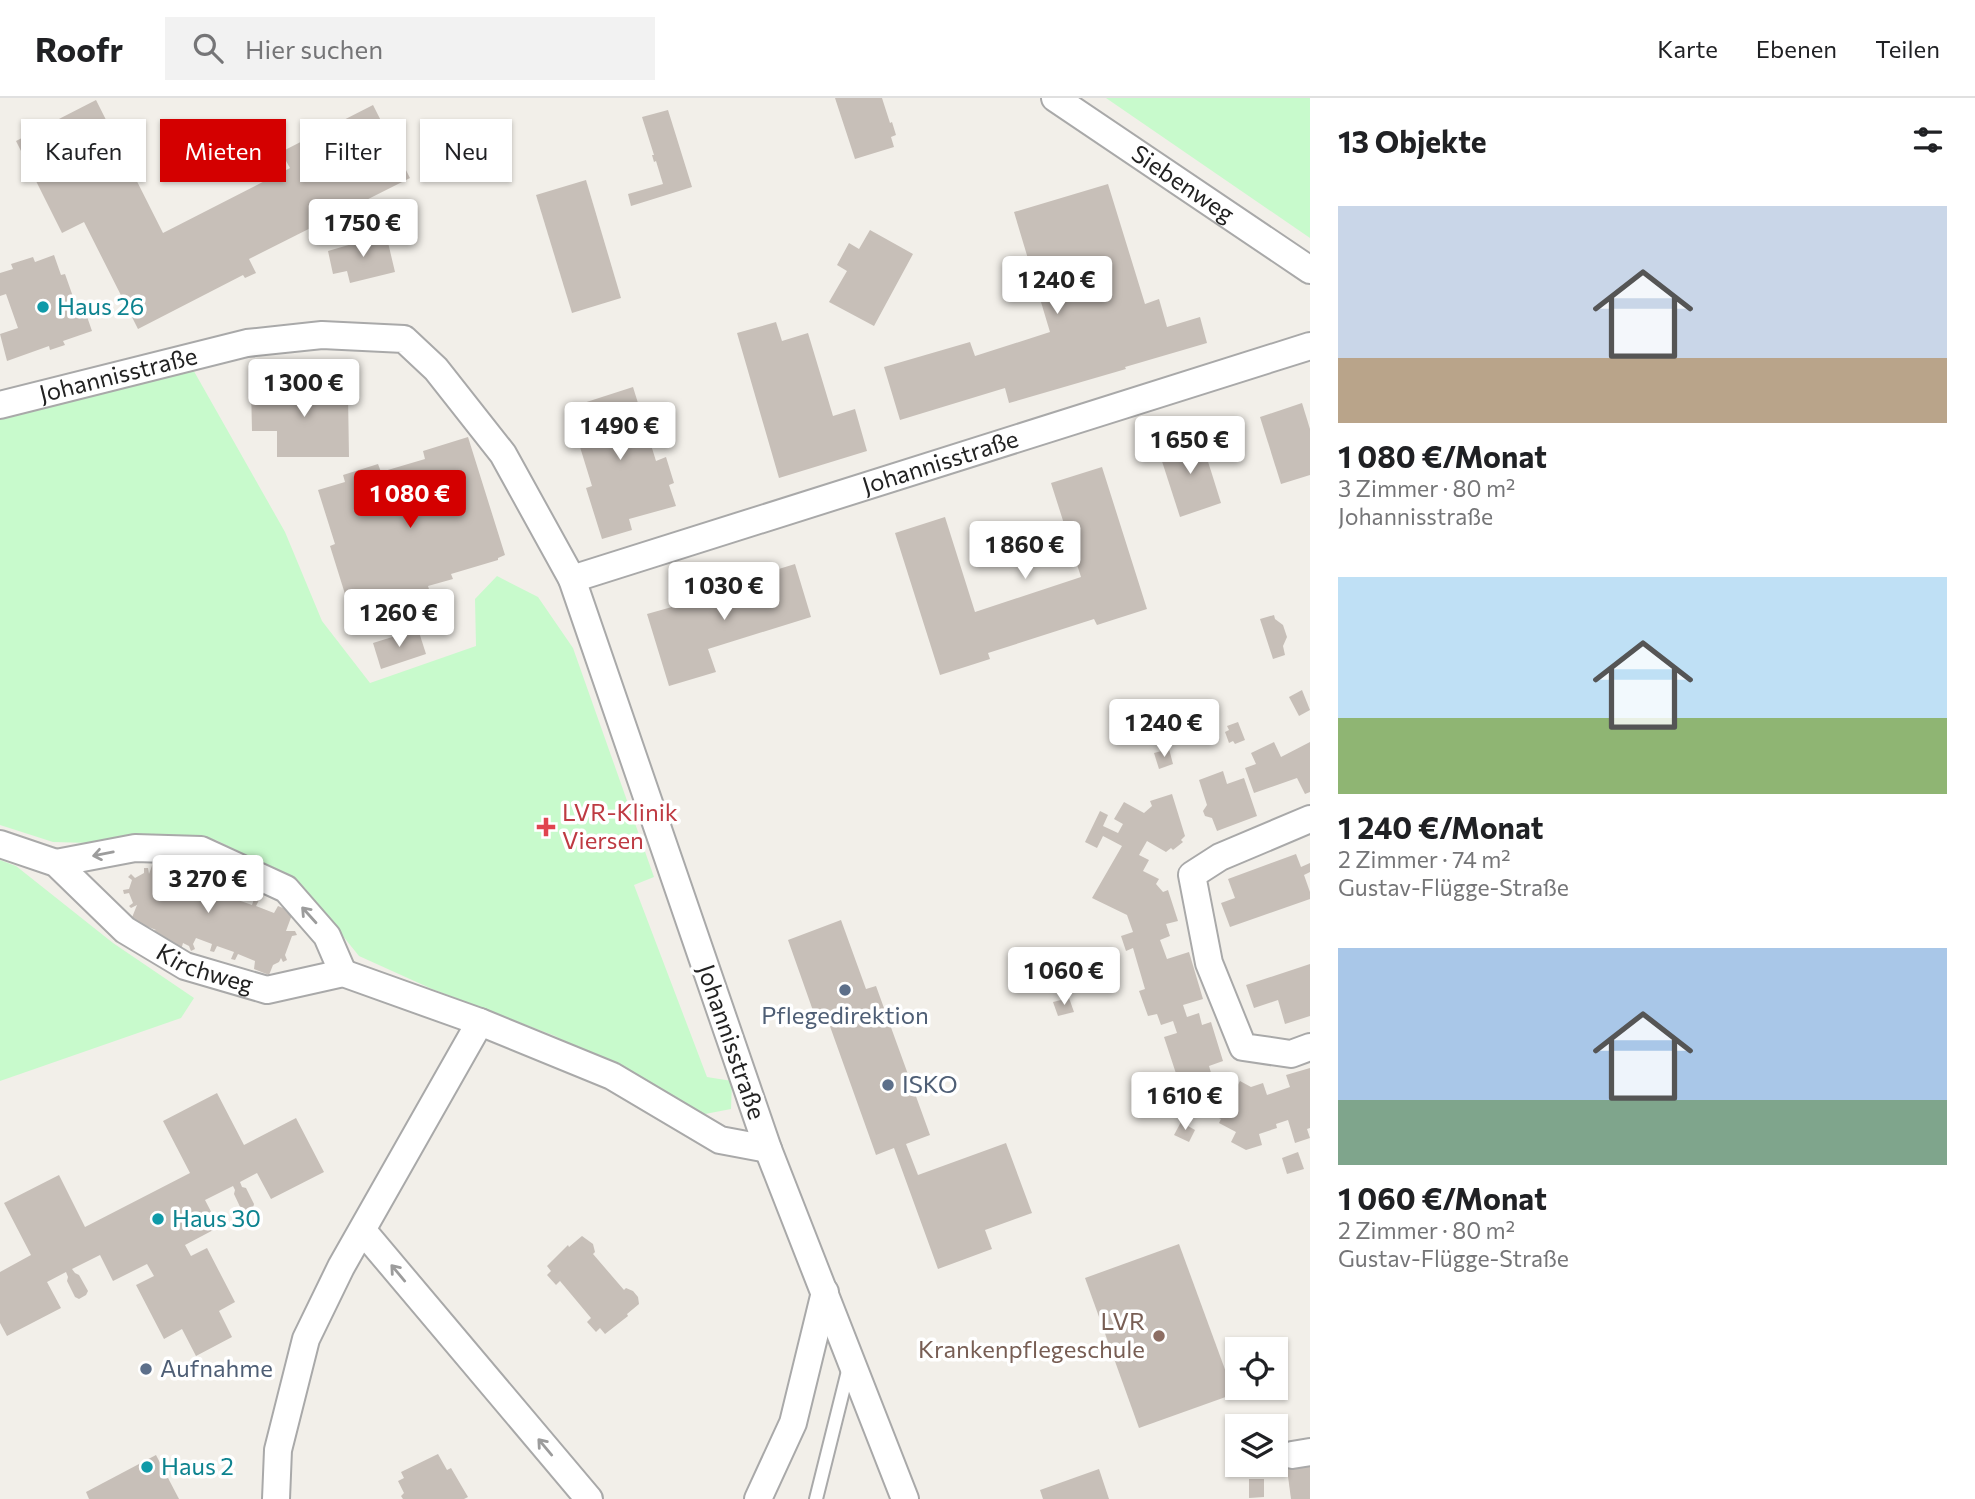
<!DOCTYPE html>
<html lang="de">
<meta charset="utf-8">
<style>
body{margin:0;font-family:Commissioner,sans-serif;background:#f2f2f2;color:#202124;height:100vh;display:flex;flex-direction:column;font-size:26px;white-space:nowrap}
*{box-sizing:border-box;margin:0}
p{font-size:23px;color:#757577}
.icon{flex:none;width:38px;height:38px;fill:none;stroke:currentColor;stroke-width:2;stroke-linecap:round;stroke-linejoin:round}
.map{position:relative;flex:1;overflow:hidden}
.sheet{display:flex;flex-direction:column;background:#fff;width:665px}
.sheet>*{flex:none}
.guide{position:absolute;left:21px;top:21px;width:665px;height:63px;display:flex;gap:14px}
.controls{position:absolute;left:1225px;top:1239px;display:grid;gap:14px}
.controls a{display:grid;place-items:center;width:63px;height:63px;border-radius:0px;background:#fff;box-shadow:0 2px 5px #0004;font-size:35px}
.price{position:absolute;translate:-50% -60px;padding:0 16px;border-radius:7px;background:#fff;color:#222;font-size:23px;line-height:46px;filter:drop-shadow(0 2px 4px #0008)}
.price::after{content:'';position:absolute;left:50%;top:42px;width:21px;height:16px;margin-left:-10px;background:inherit;clip-path:polygon(0 0,100% 0,50% 100%)}
.price.on{background:#d40000;color:#fff}
ul{padding:0;list-style:none}
li{display:grid;align-content:center;gap:14px;height:371px;padding:0 28px}
li span{display:grid;place-items:center;height:217px;border-radius:0px;color:#555}
li>.icon{margin-inline-start:auto}
span .icon{width:126px;height:126px;fill:#fffc;stroke-width:1}
li b{font-size:30px}
h2{display:flex;justify-content:space-between;align-items:center;height:84px;padding:0 28px;font-size:30px}
.pill{padding:0 24px;border-radius:0px;background:#fff;box-shadow:0 2px 5px #0004;font-size:24px;line-height:63px}
.pill.on{background:#d40000;color:#fff}
header{display:flex;align-items:center;gap:42px;box-sizing:border-box;height:98px;padding:0 35px;background:#fff;border-bottom:2px solid #e0e0e0}
header strong{font-size:33px}
nav{display:flex;gap:38px;margin-inline-start:auto;font-size:24px}
.search{width:490px;height:63px;background:#f2f2f2;display:flex;align-items:center;gap:18px;box-sizing:border-box;padding:0 24px;border-radius:0px;color:#757577;font-size:26px}
main{display:flex;flex:1;min-height:0}
.map>svg:first-child{display:block}
</style>
<header>
<strong>Roofr</strong>
<div class="search"><svg class="icon" aria-label="search" viewBox="0 0 24 24"><circle cx="10" cy="10" r="6"/><path d="M15 15l6 6"/></svg>Hier suchen</div>
<nav><a>Karte</a><a>Ebenen</a><a>Teilen</a></nav>
</header>
<main>
<div class="map">
<svg width="1310" height="1401" viewBox="0 0 1310 1401">
<rect width="100%" height="100%" fill="#f2efe9"/>
<g fill="#c8facc">
<path d="M1106,0H1310V140Z"/>
<path d="M191,268L285,434L322,523L370,585L476,548L475,501L497,478L538,499L573,550L654,779L634,787L707,979L732,983L731,1011L705,1016L555,938L432,891L359,858L301,786L216,742L147,736L90,745L53,744L0,727V320Z"/>
<path d="M0,762L16,768L113,845L194,900L181,920L0,983Z"/>
</g>
<g fill="#c7bfb8">
<path d="M835,0H882L890,25L892,24L896,37L891,39L894,49L855,61Z"/>
<path d="M96,2L163,135L290,70L281,54L373,7L410,80L249,161L256,175L245,180L243,177L138,231L84,124L62,135L16,43Z"/>
<path d="M668,12L692,89L631,108L628,96L663,86L656,63L654,64L652,57H654L642,19Z"/>
<path d="M586,82L621,200L572,215L536,97Z"/>
<path d="M1108,86L1145,206L1159,201L1167,229L1200,219L1207,245L1125,269L1126,271L1009,305L1005,290L900,322L884,269L970,244L975,258L1050,234L1014,114Z"/>
<path d="M870,132L913,156L874,228L829,204L847,173L837,167L849,145L859,151Z"/>
<path d="M386,136L395,174L350,185L347,173L333,176L328,153Z"/>
<path d="M54,157L61,177L65,176L77,210L83,207L92,233L63,243L65,247L50,252L49,248L7,263L0,236L18,230L6,196L0,198V175L13,171L11,166L33,159L35,164Z"/>
<path d="M776,224L782,243L808,235L833,318L855,311L867,353L779,380L737,235Z"/>
<path d="M319,285L351,287V297H348L349,359H277V333H252L251,289L319,287Z"/>
<path d="M633,289L656,363L666,359L674,385L669,387L676,408L629,421L632,432L602,441L586,390L592,388L568,310Z"/>
<path d="M1302,305L1310,331V377L1281,386L1260,319Z"/>
<path d="M1200,338L1221,405L1180,419L1158,351Z"/>
<path d="M468,339L505,457L498,460V462L451,476L453,481L428,488L435,511L378,529L371,506L350,512L330,448L335,446L318,392L345,384L343,377L378,366L381,374L425,361L423,353Z"/>
<path d="M1102,369L1147,511L1097,527L1094,521L988,555L990,561L940,577L895,435L945,419L975,514L1081,479L1051,385Z"/>
<path d="M795,466L811,519L708,551L716,574L669,588L647,516L771,481L769,474Z"/>
<path d="M1274,517L1275,521L1283,527L1287,539L1283,548L1285,557L1273,561L1260,521Z"/>
<path d="M418,531L426,556L381,571L373,545Z"/>
<path d="M1302,592L1310,612L1299,618L1289,599Z"/>
<path d="M1238,624L1245,642L1235,646L1233,643L1229,645L1225,634L1229,632L1227,628Z"/>
<path d="M1274,644L1281,659L1310,644V694L1305,696L1297,680L1254,695L1245,670L1256,666L1251,655Z"/>
<path d="M1169,651L1173,666L1159,671L1154,655Z"/>
<path d="M1223,673L1227,686L1244,680L1257,718L1217,733L1212,720L1205,718L1203,713L1207,707L1199,682Z"/>
<path d="M1172,696L1185,738L1181,742L1183,744L1173,752L1171,750L1166,754L1147,743L1139,757L1149,762L1143,773L1159,781L1156,786L1163,794L1168,792L1178,823L1166,826L1170,838L1160,842L1167,861L1189,854L1203,901L1183,907L1187,919L1199,915L1202,927L1211,924L1223,963L1209,968L1212,978L1210,982L1234,994L1240,983L1251,989L1263,985L1267,997L1290,989L1286,977L1310,970V1030L1307,1031L1310,1040L1295,1045L1288,1022L1276,1026L1277,1030L1259,1036L1262,1047L1246,1052L1231,1044L1236,1034L1219,1025L1221,1021L1210,1016L1208,1019L1187,1009L1164,939L1177,935L1173,923L1161,927L1157,916L1148,918L1139,893L1145,891L1133,850L1126,853L1121,838L1133,834L1127,817L1092,800L1122,748L1103,738L1097,750L1085,744L1100,713L1108,717L1103,728L1118,735L1123,726L1114,721L1124,704L1144,715L1152,708L1150,703Z"/>
<path d="M1296,756L1301,769L1310,765V774L1304,777L1310,794V801L1230,829L1221,805L1235,800L1228,781Z"/>
<path d="M154,762L178,771L176,766L180,765L182,770L189,772L192,764L195,765L211,772L208,780L214,782L219,779L222,783L216,786L214,792L231,799L233,792L237,794L235,801L252,807L254,801L259,802L256,808L274,815L278,808L293,814L286,833H295L297,837L292,838L285,857L287,862L283,864L281,860L279,864L273,867L269,877L254,871L255,863L238,856L235,862L231,861L234,854L217,848L214,854L210,853L212,846L196,840L193,846L195,851L191,853L189,848L183,845L181,852L161,844L163,838L152,837L151,833L156,832L131,822L137,807L131,810L129,808L133,805L129,795L124,796L123,792L129,791L132,782L128,779L131,776L135,780L144,775V770H148L149,776Z"/>
<path d="M841,822L866,891L876,888L930,1037L906,1046L918,1077L1006,1045L1032,1115L985,1132L992,1151L938,1171L894,1050L876,1057L827,920L817,924L788,842Z"/>
<path d="M1310,866V918L1285,926L1278,902L1254,910L1246,887Z"/>
<path d="M1069,900L1074,914L1058,918L1053,904Z"/>
<path d="M217,995L244,1047L296,1020L324,1074L271,1101L257,1075L240,1084L242,1089L246,1090L254,1106L253,1110L247,1114L242,1113L234,1096L235,1092L233,1088L205,1102L219,1129L185,1147L191,1158L207,1150L235,1204L219,1213L232,1239L196,1258L182,1231L164,1241L136,1187L154,1178L147,1166L113,1183L100,1157L72,1171L75,1175L79,1177L88,1193L86,1197L79,1201L75,1199L67,1183L68,1179L66,1174L47,1184L61,1210L7,1238L0,1225V1174L31,1157L4,1105L59,1077L85,1129L190,1075L163,1023Z"/>
<path d="M1181,1024L1195,1032L1189,1044L1174,1037Z"/>
<path d="M1298,1054L1304,1071L1287,1076L1282,1060Z"/>
<path d="M582,1138L593,1146L595,1154L593,1156L624,1192L626,1190L633,1193L638,1199L639,1206L627,1216L628,1218L605,1236L600,1230L596,1234L587,1224L591,1220L560,1183L556,1187L547,1177L551,1173L547,1168L568,1147L569,1149Z"/>
<path d="M1179,1146L1234,1296L1139,1330L1085,1180Z"/>
<path d="M438,1356L447,1372L451,1370L468,1399L464,1401H403L401,1398L404,1395L398,1383L404,1380L401,1374Z"/>
<path d="M156,1357L179,1401H89L86,1394Z"/>
<path d="M1310,1367V1401H1291L1287,1371Z"/>
<path d="M1099,1371L1109,1401H1043L1040,1392Z"/>
<path d="M1249,1381H1264V1399L1249,1400Z"/>
</g>
<g fill="none" stroke-linecap="round" stroke-linejoin="round">
<g stroke="#a9a9a9" stroke-width="16">
<path id="service" d="M816,1401L849,1269"/>
</g>
<g stroke="#a9a9a9" stroke-width="30">
<g id="minor">
<path id="s1" d="M1055,0L1310,172"/>
<path id="s2" d="M0,307L247,245L322,237L404,241L436,271L503,356L572,481"/>
<path d="M1310,721L1220,759L1192,777L1209,865L1243,949L1291,956L1310,949"/>
<path id="s3" d="M0,746L56,765L125,832L185,868L267,892L343,875L480,924L612,978L720,1042L768,1051"/>
<path d="M56,765L135,750L201,752L286,791L327,838L343,875"/>
<path d="M363,1133L589,1401"/>
<path d="M1292,1357L1310,1354"/>
<path d="M276,1401L278,1352L306,1241L341,1169L480,924"/>
<path d="M758,1401L793,1325L825,1194"/>
<path id="s4" d="M905,1401L768,1051L572,481L1310,248"/>
</g>
</g>
<use href="#service" stroke="#fff" stroke-width="12"/>
<use href="#minor" stroke="#fff" stroke-width="26"/>
</g>
<defs><path id="oneway-shaft" d="M-6 0H5M1.5-3L5.5 0L1.5 3" fill="none" stroke-width="1.6" stroke-linecap="round" stroke-linejoin="round" transform="scale(1.75)"/></defs>
<g stroke="#9c9c9c">
<use href="#oneway-shaft" transform="translate(103 756) rotate(169)"/>
<use href="#oneway-shaft" transform="translate(309 817) rotate(-132)"/>
<use href="#oneway-shaft" transform="translate(398 1175) rotate(-130)"/>
<use href="#oneway-shaft" transform="translate(545 1349) rotate(-130)"/>
</g>
<g fill="#0f9aa8" stroke="#fff" stroke-width="2.5">
<circle cx="43" cy="209" r="7"/>
<circle cx="158" cy="1121" r="7"/>
<circle cx="147" cy="1369" r="7"/>
</g>
<path fill="#e0444e" stroke="#fff" stroke-width="2.5" d="M542.5 718.5h7v7h7v7h-7v7h-7v-7h-7v-7h7z"/>
<g fill="#5c6f8a" stroke="#fff" stroke-width="2.5">
<circle cx="845" cy="892" r="7"/>
<circle cx="888" cy="987" r="7"/>
<circle cx="146" cy="1271" r="7"/>
</g>
<circle fill="#8d6e63" stroke="#fff" stroke-width="2.5" cx="1159" cy="1238" r="7"/>
<g text-anchor="middle" stroke-width="7" stroke-linejoin="round" paint-order="stroke">
<g font-size="24" fill="#222" stroke="#fff">
<text dy="8" stroke="none"><textPath href="#s1" startOffset="154">Siebenweg</textPath></text>
<text dy="8" stroke="none"><textPath href="#s2" startOffset="122">Johannisstraße</textPath></text>
<text dy="8" stroke="none"><textPath href="#s4" startOffset="1365">Johannisstraße</textPath></text>
<text dy="8" stroke="none"><textPath href="#s3" startOffset="245">Kirchweg</textPath></text>
<text transform="translate(731 944) rotate(71)" y="8">Johannisstraße</text>
</g>
<g font-size="24" fill="#0d838f" stroke="#fff" text-anchor="start">
<text x="57" y="217">Haus 26</text>
<text x="172" y="1129">Haus 30</text>
<text x="161" y="1377">Haus 2</text>
</g>
<g font-size="24" fill="#be3a42" stroke="#fff" text-anchor="start">
<text x="562" y="723">LVR-Klinik<tspan x="562" dy="28">Viersen</tspan></text>
</g>
<g font-size="24" fill="#4e5e75" stroke="#fff" text-anchor="start">
<text x="845" y="926" text-anchor="middle">Pflegedirektion</text>
<text x="902" y="995">ISKO</text>
<text x="160" y="1279">Aufnahme</text>
</g>
<g font-size="24" fill="#785e54" stroke="#fff" text-anchor="end">
<text x="1145" y="1232">LVR<tspan x="1145" dy="28">Krankenpflegeschule</tspan></text>
</g>
</g>
</svg>
<div class="controls">
<a><svg class="icon" aria-label="locate" viewBox="0 0 24 24"><circle cx="12" cy="12" r="6"/><path d="M12 2v4M12 18v4M2 12h4M18 12h4"/></svg></a>
<a><svg class="icon" aria-label="layers" viewBox="0 0 24 24"><path d="M12 4l9 5-9 5-9-5zM3 14l9 5 9-5"/></svg></a>
</div>
<b class="price" style="left:363px;top:161px">1 750 €</b>
<b class="price" style="left:1057px;top:218px">1 240 €</b>
<b class="price" style="left:304px;top:321px">1 300 €</b>
<b class="price" style="left:620px;top:364px">1 490 €</b>
<b class="price" style="left:1190px;top:378px">1 650 €</b>
<b class="price on" style="left:410px;top:432px">1 080 €</b>
<b class="price" style="left:1025px;top:483px">1 860 €</b>
<b class="price" style="left:724px;top:524px">1 030 €</b>
<b class="price" style="left:399px;top:551px">1 260 €</b>
<b class="price" style="left:1164px;top:661px">1 240 €</b>
<b class="price" style="left:208px;top:817px">3 270 €</b>
<b class="price" style="left:1064px;top:909px">1 060 €</b>
<b class="price" style="left:1185px;top:1034px">1 610 €</b>
<div class="guide">
<a class="pill">Kaufen</a>
<a class="pill on">Mieten</a>
<a class="pill">Filter</a>
<a class="pill">Neu</a>
</div>
</div>
<section class="sheet">
<h2>13 Objekte<svg class="icon" aria-label="filters" viewBox="0 0 24 24"><path d="M4 7h16M4 17h16"/><circle cx="9" cy="7" r="2"/><circle cx="15" cy="17" r="2"/></svg></h2>
<ul>
<li><span style="background:linear-gradient(#c9d6e8 70%,#b9a48a 0)"><svg class="icon" aria-label="home" viewBox="0 0 24 24"><path d="M3 11l9-7 9 7M6 9v11h12V9"/></svg></span><div><b>1 080 €/Monat</b><p>3 Zimmer · 80 m²</p><p>Johannisstraße</p></div></li>
<li><span style="background:linear-gradient(#bfe0f5 65%,#8fb573 0)"><svg class="icon" aria-label="home" viewBox="0 0 24 24"><path d="M3 11l9-7 9 7M6 9v11h12V9"/></svg></span><div><b>1 240 €/Monat</b><p>2 Zimmer · 74 m²</p><p>Gustav-Flügge-Straße</p></div></li>
<li><span style="background:linear-gradient(#a9c7e8 70%,#7fa58c 0)"><svg class="icon" aria-label="home" viewBox="0 0 24 24"><path d="M3 11l9-7 9 7M6 9v11h12V9"/></svg></span><div><b>1 060 €/Monat</b><p>2 Zimmer · 80 m²</p><p>Gustav-Flügge-Straße</p></div></li>
</ul>
</section>
</main>
